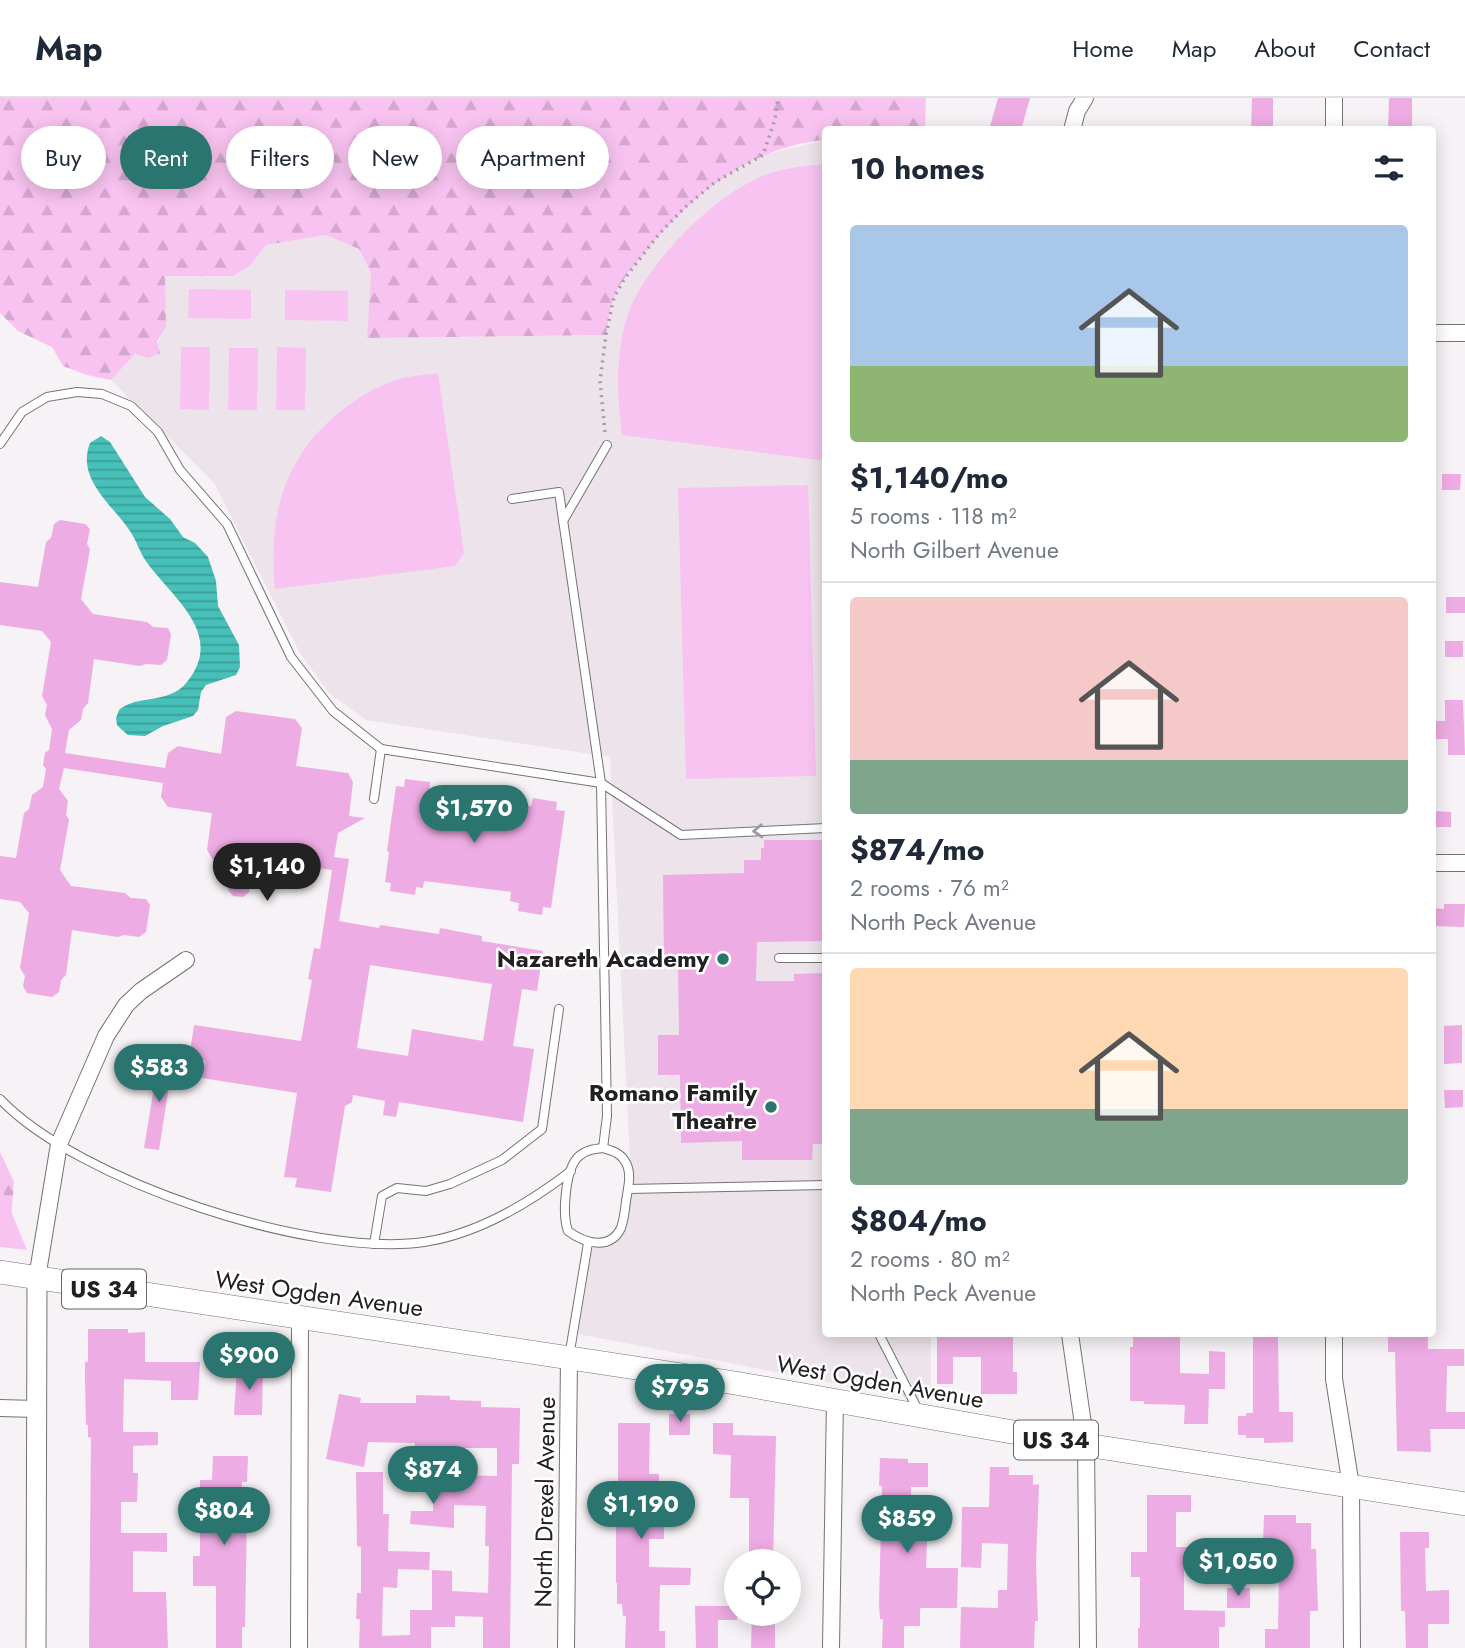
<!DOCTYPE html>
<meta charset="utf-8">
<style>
body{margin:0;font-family:Jost,sans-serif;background:#f2f2f3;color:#1f2937;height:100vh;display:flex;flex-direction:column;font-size:26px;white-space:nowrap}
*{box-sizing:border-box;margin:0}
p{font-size:23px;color:#747a83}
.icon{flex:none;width:38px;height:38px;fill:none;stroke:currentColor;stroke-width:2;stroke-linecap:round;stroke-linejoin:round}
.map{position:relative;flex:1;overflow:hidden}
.side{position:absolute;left:822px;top:28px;width:614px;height:1211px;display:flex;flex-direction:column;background:#fff;border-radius:7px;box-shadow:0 4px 18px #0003}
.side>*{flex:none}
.hud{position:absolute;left:21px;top:28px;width:665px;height:63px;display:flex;gap:14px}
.buttons{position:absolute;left:724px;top:1451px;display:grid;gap:14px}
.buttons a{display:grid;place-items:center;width:77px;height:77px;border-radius:50%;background:#fff;box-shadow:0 4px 18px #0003;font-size:35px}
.price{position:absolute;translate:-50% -60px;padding:0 16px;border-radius:24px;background:#2b7570;color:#fff;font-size:23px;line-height:46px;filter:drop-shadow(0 2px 4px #0008)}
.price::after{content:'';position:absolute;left:50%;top:42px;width:21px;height:16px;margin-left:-10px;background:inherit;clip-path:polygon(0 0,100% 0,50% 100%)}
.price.active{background:#222;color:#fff}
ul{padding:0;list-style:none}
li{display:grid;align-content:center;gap:14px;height:371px;padding:0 28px}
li+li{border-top:2px solid #e0e1e3}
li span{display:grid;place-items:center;height:217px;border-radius:7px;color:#555}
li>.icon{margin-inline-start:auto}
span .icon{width:126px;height:126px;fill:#fffc;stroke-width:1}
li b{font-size:30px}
h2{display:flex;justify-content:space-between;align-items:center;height:84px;padding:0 28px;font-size:30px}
.pill{padding:0 24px;border-radius:32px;background:#fff;box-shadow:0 4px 18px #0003;font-size:24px;line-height:63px}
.pill.active{background:#2b7570;color:#fff}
header{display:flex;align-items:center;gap:42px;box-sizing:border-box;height:98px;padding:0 35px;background:#fff;border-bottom:2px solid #e0e1e3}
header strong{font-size:33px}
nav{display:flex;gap:38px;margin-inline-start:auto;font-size:24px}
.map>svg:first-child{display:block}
</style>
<header>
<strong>Map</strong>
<nav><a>Home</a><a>Map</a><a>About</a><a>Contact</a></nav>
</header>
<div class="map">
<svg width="1465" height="1550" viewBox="0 0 1465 1550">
<defs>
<pattern id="forest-firs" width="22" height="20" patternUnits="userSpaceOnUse" patternTransform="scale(1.75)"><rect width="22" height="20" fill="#f8c3f0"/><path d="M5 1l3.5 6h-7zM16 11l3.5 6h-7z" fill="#d4a7ce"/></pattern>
<pattern id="water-rules" width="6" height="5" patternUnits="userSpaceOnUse" patternTransform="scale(1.75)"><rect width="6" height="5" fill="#47c0b9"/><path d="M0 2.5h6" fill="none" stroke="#3b9c96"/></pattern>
</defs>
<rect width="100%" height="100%" fill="#f6f2f5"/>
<path fill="#ede3eb" d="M826,42V1236H931V1304L578,1236L592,1148L612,1145L621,1139L625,1128L634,1075L630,1063L610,659L366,622L329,595L300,555L214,385L111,282L135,256L149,260L166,230L164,178H233L250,168L266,147L326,137L359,151L371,175L367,240L606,237L614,199L625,180L659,136L684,110L715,84L763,57Z"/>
<g fill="url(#forest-firs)">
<path d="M0,0H926L925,31L826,32V42C752,47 688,100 644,156C633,169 620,183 614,200C610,211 608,225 606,237L367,240L371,175L359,151L326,137L266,147L250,168L233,178H165L166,230L157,243L160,255L149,260L135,256L111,282L87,277L63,268L52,249L18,233L0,215Z"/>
<path d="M0,1054L14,1084L10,1134L0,1135Z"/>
</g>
<g fill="#f8c3f0">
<path d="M826,66V363L622,337C617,298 615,255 628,216C645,168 708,104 754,82C776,71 801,68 826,66Z"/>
<path d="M189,191L251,192V221L188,220Z"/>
<path d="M285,192L348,193V223L285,222Z"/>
<path d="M181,249H210L209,312L180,311Z"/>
<path d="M277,249L306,250L305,312H276Z"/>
<path d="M229,250H258L257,312H228Z"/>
<path d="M438,275L464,455L455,468L275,491C267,416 286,352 349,307C362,298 376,289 391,284C406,278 423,277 438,275Z"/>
<path d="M808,387L816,678L686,681L678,390Z"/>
<path d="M0,1087L27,1152L0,1149Z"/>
</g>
<path fill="url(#water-rules)" d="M101,338L110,344L145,399L170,421L183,439L195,445L208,459L216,483L218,508L239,547L240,569L236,577L206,587L201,594L198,612L193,618L163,628L145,638L128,637L121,631L117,627L116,620L119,612C137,596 169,607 187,584C225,537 174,501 148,466C140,456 137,443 130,433C112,406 76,381 90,345Z"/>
<g fill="#eeace4" fill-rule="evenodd">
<path d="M998,0H1030L1021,32H989Z"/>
<path d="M1252,0H1273V32H1251Z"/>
<path d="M1389,0H1412V32H1388Z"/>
<path d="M1442,376H1461L1460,392H1442Z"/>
<path d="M60,422L85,426L90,431L87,446L90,451L81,501L93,516L147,524L153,529L168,530L171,536L167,562L161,567L146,566L140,568L94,561L88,605L83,611L81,622L69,632L65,655L165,670L168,655L178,648L221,656L226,619L236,613L295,621L302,630L296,668L348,675L353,684L349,718L365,720L338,735L334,759L349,761L339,823L379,830L380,827L439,836L440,830L482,838V843L543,853L537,893L522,891L513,948L534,951L523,1024L399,1004L396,1019L383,1017L385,1003L353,997L352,1004L345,1008L331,1094L295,1089L297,1080L284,1079L297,995L202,980L205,963L189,961L194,927L301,943L312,882L308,881L314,850L320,851L332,772L281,764L272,770L253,767L249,794L243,799L233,798L228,792L232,764L213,762L207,752L212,715L168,709L161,699L163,685L64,670L59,691L68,703L66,717L69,722L60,772L71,788L125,795L131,800L146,801L150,807L146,834L139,839L124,837L118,839L72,832L66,877L61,882L59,894L52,899L27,895L23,888L25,878L20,870L29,815L20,804L0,801V758L16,760L24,715L29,711L32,697L43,689L46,671L43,667L45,655L49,652L52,631L45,617L47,607L42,598L51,544L42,533L0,527V484L38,489L46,444L51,440L54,426ZM370,867L492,886L483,943L412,931L408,958L357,950Z"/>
<rect x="1446" y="499" width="19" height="16"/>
<rect x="1445" y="543" width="18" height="16"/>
<path d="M1445,602H1463L1465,657H1448V641H1433V623H1445Z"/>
<path d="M405,681L430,684L429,693L438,694L437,702L466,706L469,690L495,693L493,710L522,714L523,707L531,708L533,700L557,704L556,712L565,713L551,810L543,809L542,817L518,813L519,805L510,803L511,794L424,783L423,790L416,789L415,797L390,793L391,785L385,784L389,754L387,753L396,688L404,689Z"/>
<path d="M1433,713L1451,714V729H1433Z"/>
<path d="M764,742H826V843L757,844L756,883H794V876L826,875V1046H813L812,1062H742V1043L681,1045L680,977H658V937H679L678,870H664L663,777L744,775V762H761V750H764Z"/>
<path d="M1444,806H1465L1464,829L1433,828V810L1444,811Z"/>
<path d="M1462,927V965L1444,966V928Z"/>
<path d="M159,959L173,962L159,1052L144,1050Z"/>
<path d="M1444,992H1463V1009L1445,1010Z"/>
<path d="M88,1231H128V1235L145,1234V1264H200L198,1302H171V1283L124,1281L123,1334H158V1347L133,1348V1375H138L137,1404H121V1435H167V1454L133,1453V1494H166L168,1550H89L91,1340L88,1339V1327H86L85,1284V1264H88Z"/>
<path d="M937,1236H954V1238H1013V1274H1017V1296H981V1259H953V1286H937Z"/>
<path d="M1133,1236H1180V1275L1209,1276V1253L1225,1254V1291H1209L1208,1326H1184L1185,1307L1144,1306V1303H1130V1249H1133Z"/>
<path d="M1388,1236H1428V1251H1464V1268H1447L1446,1314H1465V1331H1430L1431,1354L1397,1353L1395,1254H1388Z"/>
<path d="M1253,1237H1278L1279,1314H1293V1344L1264,1345V1340H1246V1337H1238V1318H1246V1315H1253Z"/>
<path d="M237,1270H263L262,1317H234Z"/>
<path d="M339,1296L361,1300L360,1305H416V1297L450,1298V1302L481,1303V1309L520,1310L519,1366H512L510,1550H483V1519L455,1518V1529H431V1550H359L360,1521H356L357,1495H361V1449L357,1448L356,1374H383V1416H389L388,1453L430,1454L429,1472L398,1471L397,1490L383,1489L382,1538L410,1537V1512H432V1472L452,1473V1493L488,1495L489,1448H485L486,1408L454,1407V1430L410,1426L411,1413H433V1371H414L415,1345L368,1344L364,1369L326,1361ZM456,1350H497V1378L456,1377Z"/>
<rect x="669" y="1316" width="21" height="21"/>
<path d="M618,1325H650L649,1376H659V1411H664V1441H649V1469L691,1470L690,1487H660L659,1533H665V1550H625L626,1518H623L622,1506H617V1485H616V1426L621,1427L622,1390H618Z"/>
<path d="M713,1325H733V1337L776,1338L773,1463H749V1400H730L731,1357L713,1356Z"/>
<path d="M213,1358H248L247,1384H242L241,1415H247L245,1529H242V1550H216V1488H193V1458H200V1382H212Z"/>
<path d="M880,1360L908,1361V1365H928V1389H911V1418H931L930,1443H927L926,1470H958L957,1510H920V1528H904V1550H882L883,1521H880L879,1505L882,1388H879Z"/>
<path d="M990,1369H1009V1377H1033V1387L1039,1386L1036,1466L1038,1523H1035L1034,1550H960L961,1509L998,1510V1492H1007L1008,1446L982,1445L981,1470L961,1469L962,1409H989Z"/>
<path d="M1147,1397H1191V1414H1176V1449H1220V1467H1184V1512L1225,1513V1529H1219V1550H1138V1530H1140V1479H1131V1454H1147Z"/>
<path d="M1264,1417H1296V1425H1311V1451H1316L1318,1513H1310V1550H1265V1531H1278L1279,1475H1262Z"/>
<path d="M1400,1434H1429V1450H1425L1426,1493L1449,1492V1526H1428V1550H1406L1405,1513H1401Z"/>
<rect x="1227" y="1490" width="23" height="20"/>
<path d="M695,1508H737V1522H718V1550H696Z"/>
<path d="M752,1516H775V1550H751Z"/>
</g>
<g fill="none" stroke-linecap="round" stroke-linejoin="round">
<g stroke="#767275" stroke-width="10">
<g id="service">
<path d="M0,346L22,314L47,299L77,294L102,296L131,308L158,334L180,372L227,426L291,559L333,613L381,651"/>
<path d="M512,401L559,394L601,685L607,1018L603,1050"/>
<path d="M563,423L607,347"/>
<path d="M374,701L381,651L601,685L681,737L826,730"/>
<path d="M779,860H826"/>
<path d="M0,1001C78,1083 311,1160 424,1144C478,1136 528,1106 571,1073"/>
<path d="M603,1050C613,1053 621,1055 626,1065C632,1076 628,1090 626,1103C625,1112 624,1122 621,1130C610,1153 584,1145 568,1133C562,1117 565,1072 578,1059C585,1052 594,1051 603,1050Z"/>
<path d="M628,1091L826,1087"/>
<path d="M374,1146L382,1098L397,1090L426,1093L450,1086L502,1062L542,1031L559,911"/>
<path d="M879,1236L918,1312"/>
<path d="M569,1259L588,1145"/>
</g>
</g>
<g stroke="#767275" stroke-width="18">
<g id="minor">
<path d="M1072,32L1077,13L1085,0"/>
<path d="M1334,32V0"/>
<path d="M1433,235H1465"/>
<path d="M1433,765H1465"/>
<path d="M37,1180L59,1046L106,938L126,907L141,893L186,862"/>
<path d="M1070,1236L1086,1347L1088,1550"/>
<path d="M1334,1236V1281L1351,1388L1352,1550"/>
<path d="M0,1310L36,1311"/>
<path d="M299,1550L300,1220"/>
<path d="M566,1550L569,1259"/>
<path d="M831,1550L835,1301"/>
</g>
</g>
<g stroke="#767275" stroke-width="21">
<path id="tertiary" d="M36,1550L37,1180"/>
</g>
<g stroke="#767275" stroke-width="24">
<path id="primary" d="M0,1174L735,1285L1086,1347L1465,1406"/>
</g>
<path stroke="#a19ea1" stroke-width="3.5" stroke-dasharray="2 5" stroke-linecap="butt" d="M605,334L600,283L606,237L614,199L625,180L659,136L684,110L715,84L763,57L775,21L778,0"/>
<use href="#service" stroke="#fff" stroke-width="8"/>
<use href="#minor" stroke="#fff" stroke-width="16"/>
<use href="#tertiary" stroke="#fff" stroke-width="19"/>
<use href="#primary" stroke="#fff" stroke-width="23"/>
</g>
<defs><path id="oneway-chevron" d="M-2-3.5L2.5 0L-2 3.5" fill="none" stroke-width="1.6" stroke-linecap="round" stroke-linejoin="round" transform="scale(1.75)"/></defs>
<use stroke="#9c9b9c" href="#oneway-chevron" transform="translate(758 733) rotate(177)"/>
<g fill="#2b7570" stroke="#fff" stroke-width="2.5">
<circle cx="723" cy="861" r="7"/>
<circle cx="771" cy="1009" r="7"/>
</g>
<g text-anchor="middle" stroke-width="5" stroke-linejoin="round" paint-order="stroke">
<g fill="#fff" stroke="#646364" stroke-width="2">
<rect x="62" y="1171.5" width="84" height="39" rx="5"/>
<rect x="1014" y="1322.5" width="84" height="39" rx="5"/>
</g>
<g font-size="23" font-weight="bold" fill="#222022">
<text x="104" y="1199">US 34</text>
<text x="1056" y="1350">US 34</text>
</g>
<g font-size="24" font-weight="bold" fill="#222022" stroke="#fff" text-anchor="end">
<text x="709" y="869">Nazareth Academy</text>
<text x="757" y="1003">Romano Family<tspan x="757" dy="28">Theatre</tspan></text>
</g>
<g font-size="24" fill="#222022" stroke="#fff">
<text transform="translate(319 1196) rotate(8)" y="8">West Ogden Avenue</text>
<text transform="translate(880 1284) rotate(10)" y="8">West Ogden Avenue</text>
<text transform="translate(545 1404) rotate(-89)" y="8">North Drexel Avenue</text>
</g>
</g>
</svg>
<div class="buttons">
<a><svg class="icon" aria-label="locate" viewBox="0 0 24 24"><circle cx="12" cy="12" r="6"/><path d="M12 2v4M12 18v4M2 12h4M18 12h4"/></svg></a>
</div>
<b class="price" style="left:474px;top:747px">$1,570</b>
<b class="price active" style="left:267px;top:805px">$1,140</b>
<b class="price" style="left:159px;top:1006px">$583</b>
<b class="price" style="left:249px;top:1294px">$900</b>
<b class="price" style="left:680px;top:1326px">$795</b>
<b class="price" style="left:433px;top:1408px">$874</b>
<b class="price" style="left:641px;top:1443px">$1,190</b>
<b class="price" style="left:224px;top:1449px">$804</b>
<b class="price" style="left:907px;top:1457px">$859</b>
<b class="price" style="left:1238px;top:1500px">$1,050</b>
<div class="hud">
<a class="pill">Buy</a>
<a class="pill active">Rent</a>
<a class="pill">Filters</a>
<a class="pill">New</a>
<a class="pill">Apartment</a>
</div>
<section class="side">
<h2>10 homes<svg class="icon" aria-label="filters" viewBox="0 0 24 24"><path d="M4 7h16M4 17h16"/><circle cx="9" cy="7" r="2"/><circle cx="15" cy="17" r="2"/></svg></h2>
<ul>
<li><span style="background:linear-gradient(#a9c7e8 65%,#8fb573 0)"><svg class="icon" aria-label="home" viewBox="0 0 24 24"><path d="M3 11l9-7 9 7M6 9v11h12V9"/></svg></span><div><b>$1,140/mo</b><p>5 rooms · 118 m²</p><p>North Gilbert Avenue</p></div></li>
<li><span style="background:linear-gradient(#f6c9c9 75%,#7fa58c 0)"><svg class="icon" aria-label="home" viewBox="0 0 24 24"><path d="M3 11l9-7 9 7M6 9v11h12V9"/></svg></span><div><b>$874/mo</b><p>2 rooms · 76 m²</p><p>North Peck Avenue</p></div></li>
<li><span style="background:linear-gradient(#ffd9b3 65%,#7fa58c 0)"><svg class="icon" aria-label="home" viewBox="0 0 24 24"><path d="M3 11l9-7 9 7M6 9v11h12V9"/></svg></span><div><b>$804/mo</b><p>2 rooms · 80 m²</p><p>North Peck Avenue</p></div></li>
</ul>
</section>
</div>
